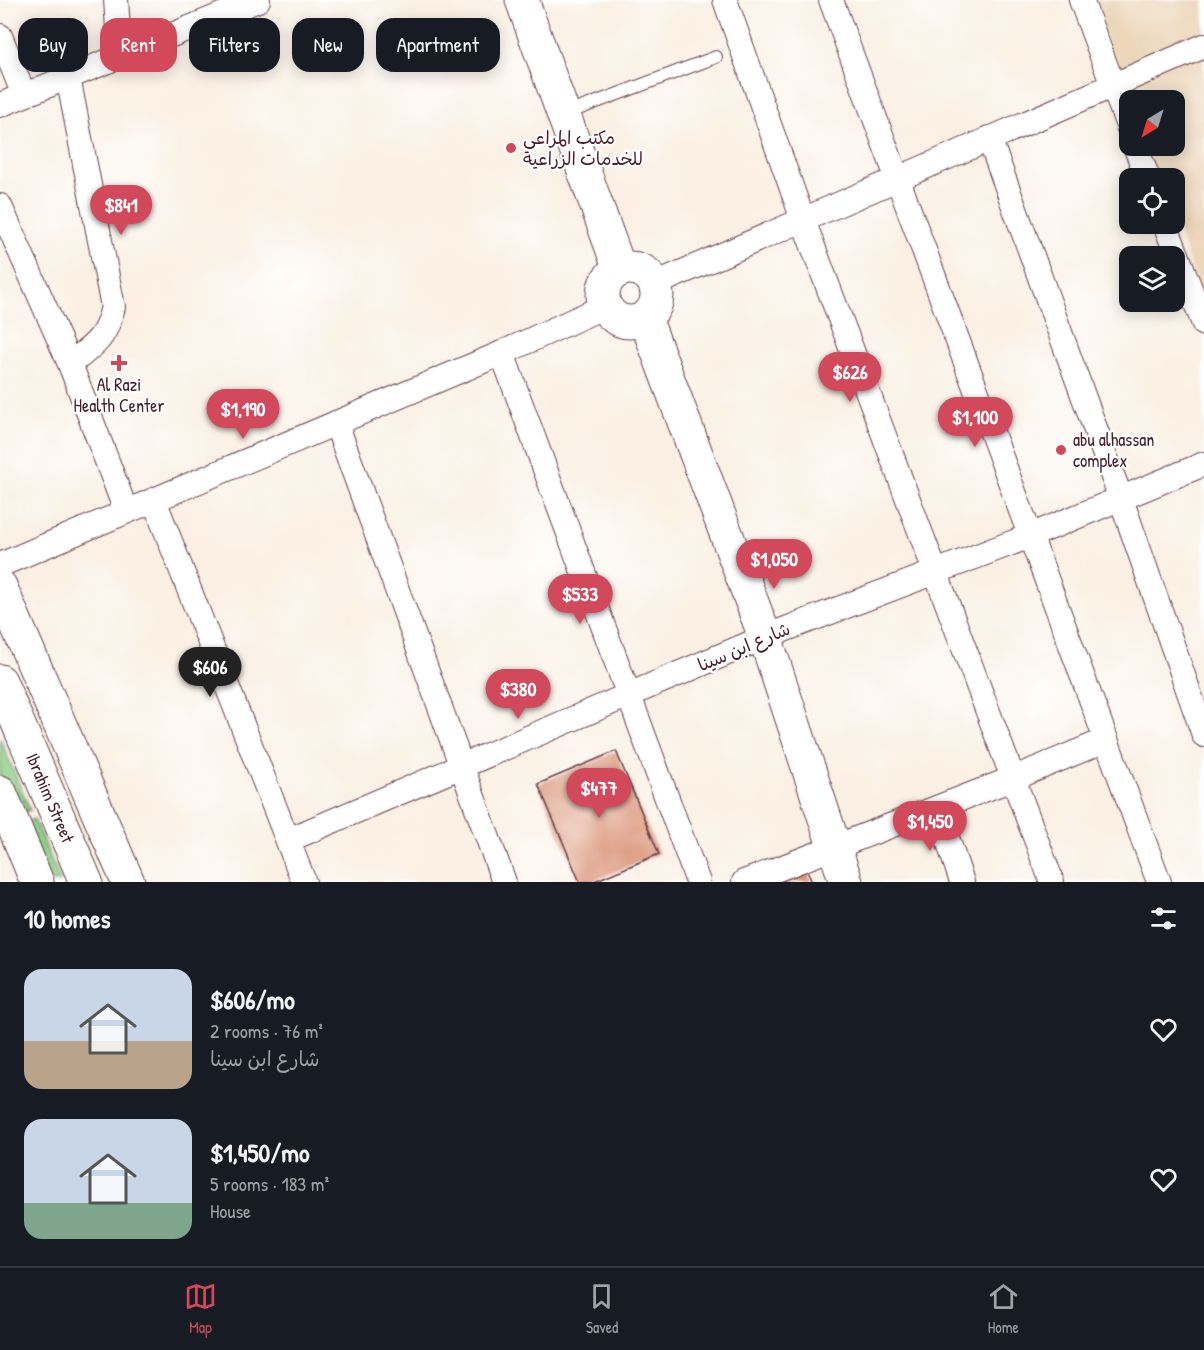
<!DOCTYPE html>
<meta charset="utf-8">
<style>
body{margin:0;font-family:"Patrick Hand","Playpen Sans Arabic",sans-serif;background:#20242c;color:#f1f3f6;height:100vh;display:flex;flex-direction:column;font-size:22px;white-space:nowrap}
*{box-sizing:border-box;margin:0}
p{font-size:20px;color:#9ea1a6}
.icon{flex:none;width:33px;height:33px;fill:none;stroke:currentColor;stroke-width:2;stroke-linecap:round;stroke-linejoin:round}
.map{position:relative;height:882px;overflow:hidden}
.panel{display:flex;flex-direction:column;background:#171b24;flex:1}
.panel>*{flex:none}
.banner{position:absolute;left:18px;top:18px;width:600px;height:54px;display:flex;gap:12px}
.needle{width:39px;rotate:218deg}
.tools{position:absolute;left:1119px;top:90px;display:grid;gap:12px}
.tools a{display:grid;place-items:center;width:66px;height:66px;border-radius:12px;background:#171b24;box-shadow:0 3px 15px #0003;font-size:30px}
.price{position:absolute;translate:-50% -51px;padding:0 14px;border-radius:21px;background:#d1495b;color:#fff;font-size:20px;line-height:39px;filter:drop-shadow(0 2px 3px #0008)}
.price::after{content:'';position:absolute;left:50%;top:36px;width:18px;height:14px;margin-left:-9px;background:inherit;clip-path:polygon(0 0,100% 0,50% 100%)}
.price.current{background:#222;color:#fff}
ul{padding:0;list-style:none}
li{display:flex;align-items:center;gap:18px;height:150px;padding:0 24px}
li span{display:grid;place-items:center;flex:none;width:168px;height:120px;border-radius:18px;color:#555}
li>.icon{margin-inline-start:auto}
span .icon{width:72px;height:72px;fill:#fffc;stroke-width:1}
li b{font-size:26px}
h2{display:flex;justify-content:space-between;align-items:center;height:72px;padding:0 24px;font-size:26px}
.pill{padding:0 21px;border-radius:18px;background:#171b24;box-shadow:0 3px 15px #0003;font-size:21px;line-height:54px}
.pill.current{background:#d1495b;color:#fff}
.dock{display:flex;justify-content:space-around;align-items:center;height:84px;border-top:2px solid #363941;background:#171b24;font-size:16px;color:#9ea1a6}
.dock a{display:grid;justify-items:center;gap:3px}
.dock .current{color:#d1495b}
.map>svg:first-child{display:block}
</style>
<div class="map">
<svg width="1204" height="882" viewBox="0 0 1204 882">
<rect width="100%" height="100%" fill="#fff"/>
<filter id="ink" filterUnits="userSpaceOnUse"><feTurbulence type="fractalNoise" baseFrequency=".0167" numOctaves="2"/><feDisplacementMap in="SourceGraphic" scale="12" xChannelSelector="R" yChannelSelector="G"/><feConvolveMatrix kernelMatrix="1 2 1 2 8 2 1 2 1" color-interpolation-filters="sRGB"/></filter>
<filter id="wash" filterUnits="userSpaceOnUse"><feTurbulence type="fractalNoise" baseFrequency=".008" numOctaves="4" result="noise"/><feDisplacementMap in="SourceGraphic" scale="24" xChannelSelector="R" yChannelSelector="G"/><feGaussianBlur stdDeviation="1.35" result="paint"/><feColorMatrix in="noise" values="0 0 0 0 0 0 0 0 0 0 0 0 0 0 0 0 0 1.4 0 .05"/><feComposite in="paint" operator="in"/></filter>
<g filter="url(#wash)">
<rect width="100%" height="100%" fill="#faf0e3"/>
<path fill="#edd7bb" d="M1090,0H1204V301L1175,223L1174,178H1157L1145,146H1174V100H1130Z"/>
<g fill="#8bce86" stroke="#6a7658" stroke-width="1.5">
<path d="M0,738L30,810L17,815L0,776Z"/>
<path d="M34,819L61,882H46L21,824Z"/>
</g>
<g id="blocks">
<g fill="#da9173">
<path d="M616,751L659,854L592,882H580L538,784Z"/>
<path d="M807,871L812,882H779Z"/>
</g>
</g>
</g>
<g filter="url(#ink)">
<use href="#blocks" fill-opacity="0" stroke="#643e47" stroke-width="1.5"/>
<g fill="none" stroke-linecap="round" stroke-linejoin="round">
<g stroke="#643e47" stroke-width="14">
<path id="lane" d="M565,114L716,57"/>
</g>
<g stroke="#643e47" stroke-width="26">
<g id="street">
<path d="M116,0L120,56"/>
<path d="M725,0L803,220L1052,882"/>
<path d="M831,0L1159,882"/>
<path d="M1081,0L1130,131"/>
<path d="M0,36L24,95"/>
<path d="M68,77L113,307C105,340 95,344 70,364"/>
<path d="M0,105L258,0"/>
<path d="M989,138L1121,499L1204,735"/>
<path d="M1135,146L1148,178"/>
<path d="M0,206L70,364L126,511"/>
<path d="M1165,224L1204,324"/>
<path d="M655,284L1204,46"/>
<path d="M502,353L698,882"/>
<path d="M336,423L504,882"/>
<path d="M154,500L304,882"/>
<path d="M0,565L502,353L605,306"/>
<path d="M937,808L962,882"/>
<path d="M288,840L765,637L1030,536L1204,464"/>
<path d="M744,882L1012,779L1106,740"/>
</g>
</g>
<g stroke="#643e47" stroke-width="35">
<g id="secondary">
<path d="M522,0L620,270"/>
<circle cx="630" cy="295" r="27"/>
<path d="M645,318L765,637L846,882"/>
<path d="M0,586L128,882"/>
</g>
</g>
<g stroke="#643e47" stroke-width="35">
<g id="primary">
<path d="M0,681L86,882"/>
<path d="M0,792L37,882"/>
</g>
</g>
<use href="#lane" stroke="#fff" stroke-width="12"/>
<use href="#street" stroke="#fff" stroke-width="24"/>
<use href="#secondary" stroke="#fff" stroke-width="33"/>
<use href="#primary" stroke="#fff" stroke-width="33"/>
</g>
</g>
<g fill="#d1495b" stroke="#fff" stroke-width="2">
<circle cx="511" cy="148" r="6"/>
<path d="M116 354h6v6h6v6h-6v6h-6v-6h-6v-6h6z"/>
<circle cx="1061" cy="450" r="6"/>
</g>
<g text-anchor="middle" stroke-width="4.5" stroke-linejoin="round" paint-order="stroke">
<g font-size="18" fill="#4a1f2b" stroke="#fff" text-anchor="start">
<text x="523" y="144">مكتب المراعي<tspan x="523" dy="21">للخدمات الزراعية</tspan></text>
<text x="119" y="391" text-anchor="middle">Al Razi<tspan x="119" dy="21">Health Center</tspan></text>
<text x="1073" y="446">abu alhassan<tspan x="1073" dy="21">complex</tspan></text>
</g>
<g font-size="18" fill="#4a1f2b" stroke="#fff">
<text transform="translate(744 647) rotate(-23)" y="6">شارع ابن سينا</text>
<text transform="translate(50 798) rotate(67)" y="6">Ibrahim Street</text>
</g>
</g>
</svg>
<div class="tools">
<a><svg class="needle" viewBox="-14 -14 28 28"><path d="M0-13l5 13h-10z" fill="#e53935"/><path d="M0 13l5-13h-10z" fill="#9ea1a6"/></svg></a>
<a><svg class="icon" aria-label="locate" viewBox="0 0 24 24"><circle cx="12" cy="12" r="6"/><path d="M12 2v4M12 18v4M2 12h4M18 12h4"/></svg></a>
<a><svg class="icon" aria-label="layers" viewBox="0 0 24 24"><path d="M12 4l9 5-9 5-9-5zM3 14l9 5 9-5"/></svg></a>
</div>
<b class="price" style="left:121px;top:236px">$841</b>
<b class="price" style="left:850px;top:403px">$626</b>
<b class="price" style="left:243px;top:440px">$1,190</b>
<b class="price" style="left:975px;top:448px">$1,100</b>
<b class="price" style="left:774px;top:590px">$1,050</b>
<b class="price" style="left:580px;top:625px">$533</b>
<b class="price current" style="left:210px;top:698px">$606</b>
<b class="price" style="left:518px;top:720px">$380</b>
<b class="price" style="left:599px;top:819px">$477</b>
<b class="price" style="left:930px;top:852px">$1,450</b>
<div class="banner">
<a class="pill">Buy</a>
<a class="pill current">Rent</a>
<a class="pill">Filters</a>
<a class="pill">New</a>
<a class="pill">Apartment</a>
</div>
</div>
<section class="panel">
<h2>10 homes<svg class="icon" aria-label="filters" viewBox="0 0 24 24"><path d="M4 7h16M4 17h16"/><circle cx="9" cy="7" r="2"/><circle cx="15" cy="17" r="2"/></svg></h2>
<ul>
<li><span style="background:linear-gradient(#c9d6e8 60%,#b9a48a 0)"><svg class="icon" aria-label="home" viewBox="0 0 24 24"><path d="M3 11l9-7 9 7M6 9v11h12V9"/></svg></span><div><b>$606/mo</b><p>2 rooms · 76 m²</p><p>شارع ابن سينا</p></div><svg class="icon" aria-label="heart" viewBox="0 0 24 24"><path d="M12 20l-8-8c-3-5 5-10 8-4 3-6 11-1 8 4z"/></svg></li>
<li><span style="background:linear-gradient(#c9d6e8 70%,#7fa58c 0)"><svg class="icon" aria-label="home" viewBox="0 0 24 24"><path d="M3 11l9-7 9 7M6 9v11h12V9"/></svg></span><div><b>$1,450/mo</b><p>5 rooms · 183 m²</p><p>House</p></div><svg class="icon" aria-label="heart" viewBox="0 0 24 24"><path d="M12 20l-8-8c-3-5 5-10 8-4 3-6 11-1 8 4z"/></svg></li>
</ul>
</section>
<nav class="dock">
<a class="current"><svg class="icon" aria-label="map" viewBox="0 0 24 24"><path d="M3 6l6-2 6 2 6-2v14l-6 2-6-2-6 2zM9 4v14M15 6v14"/></svg>Map</a>
<a><svg class="icon" aria-label="saved" viewBox="0 0 24 24"><path d="M7 4h10v16l-5-4-5 4z"/></svg>Saved</a>
<a><svg class="icon" aria-label="home" viewBox="0 0 24 24"><path d="M3 11l9-7 9 7M6 9v11h12V9"/></svg>Home</a>
</nav>
